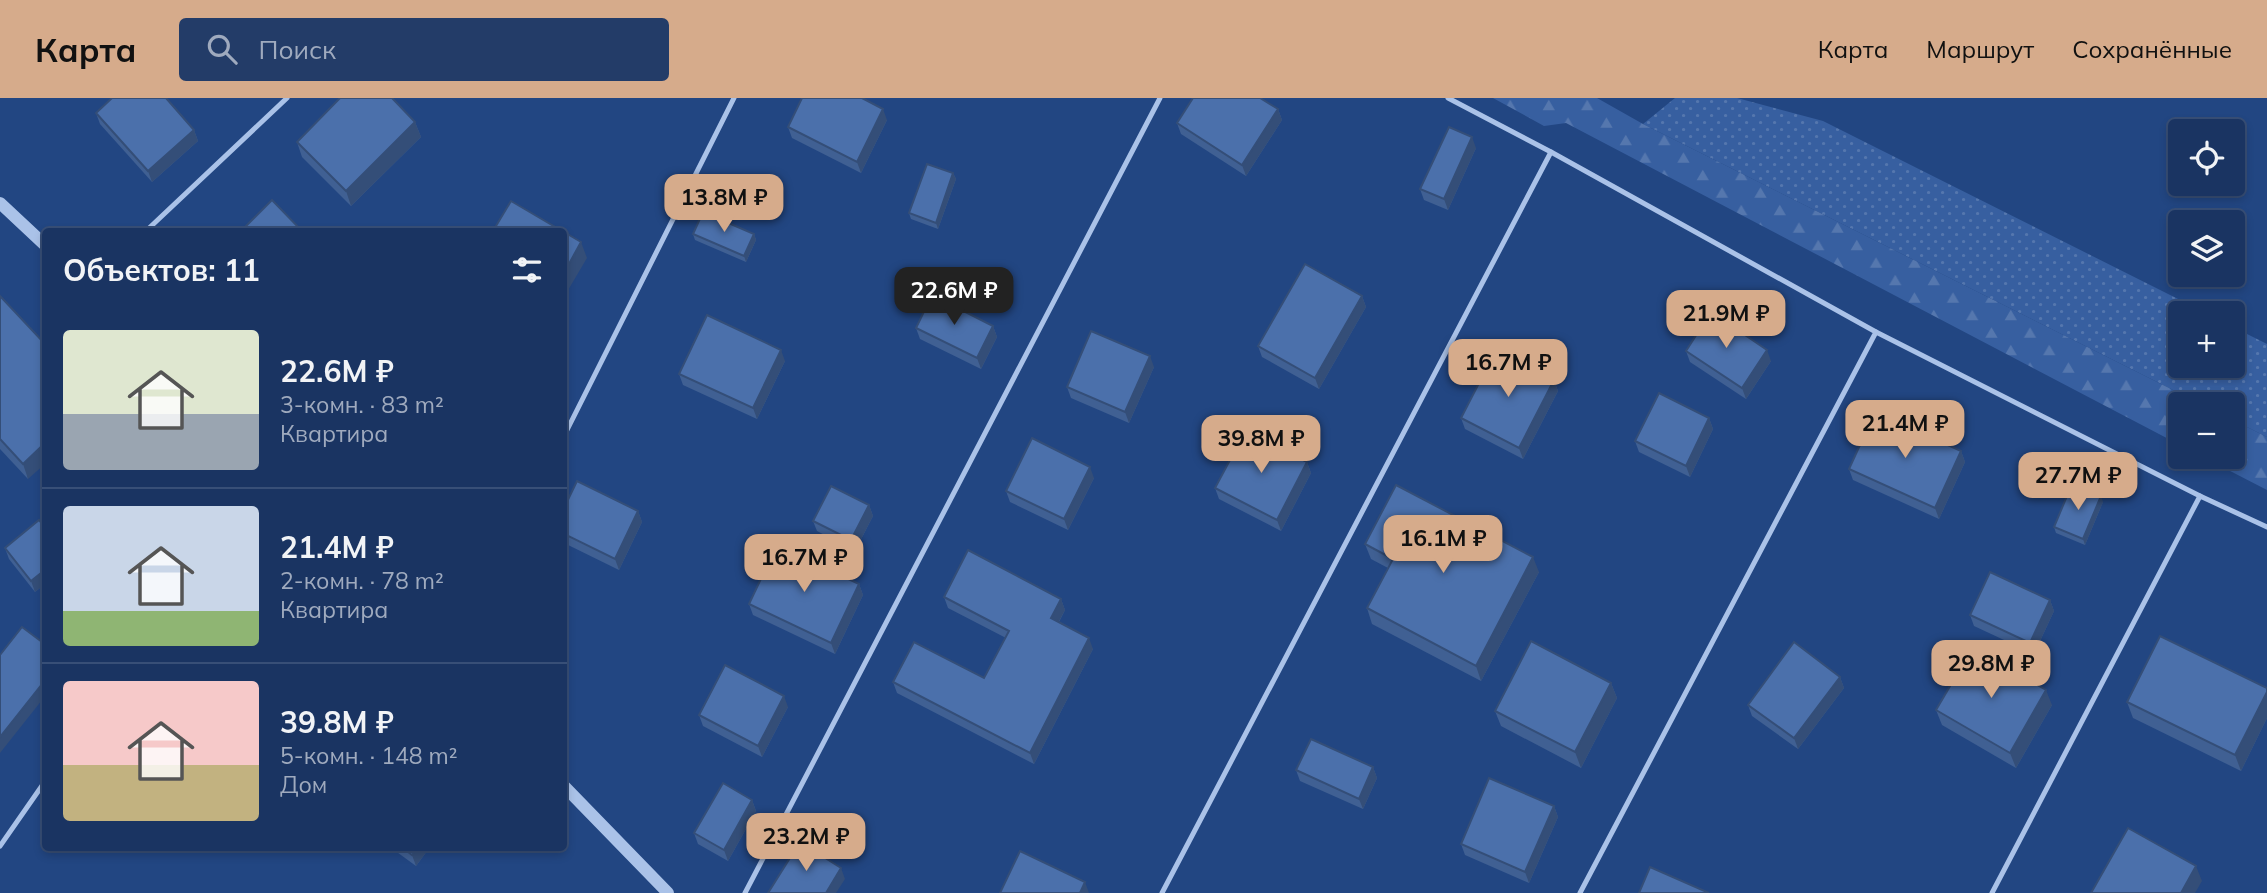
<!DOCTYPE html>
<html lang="ru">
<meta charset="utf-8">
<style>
body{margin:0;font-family:Mulish,sans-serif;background:#233c68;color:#f1f3f6;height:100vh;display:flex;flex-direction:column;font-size:26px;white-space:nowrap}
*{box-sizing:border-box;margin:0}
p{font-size:23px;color:#9faabe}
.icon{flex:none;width:38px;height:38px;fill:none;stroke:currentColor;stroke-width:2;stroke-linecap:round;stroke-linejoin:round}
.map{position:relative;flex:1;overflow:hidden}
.panel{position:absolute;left:42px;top:130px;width:525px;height:623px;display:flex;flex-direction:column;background:#1a3462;border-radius:7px;box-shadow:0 4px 10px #0003,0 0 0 2px #384f77}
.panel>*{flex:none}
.fabs{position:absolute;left:2168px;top:21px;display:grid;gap:14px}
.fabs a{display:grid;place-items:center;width:77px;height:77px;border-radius:7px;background:#1a3462;box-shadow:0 4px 10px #0003,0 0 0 2px #384f77;font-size:35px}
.price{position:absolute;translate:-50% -60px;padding:0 16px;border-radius:14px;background:#d6ab8b;color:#111;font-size:23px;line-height:46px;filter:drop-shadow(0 2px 4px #0008)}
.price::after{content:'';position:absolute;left:50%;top:42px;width:21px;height:16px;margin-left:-10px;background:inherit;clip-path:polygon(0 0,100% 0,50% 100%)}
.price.selected{background:#222;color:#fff}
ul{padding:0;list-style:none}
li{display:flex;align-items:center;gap:21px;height:175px;padding:0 21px}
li+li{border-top:2px solid #384f77}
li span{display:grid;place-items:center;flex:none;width:196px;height:140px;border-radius:7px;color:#555}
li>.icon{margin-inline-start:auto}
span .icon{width:84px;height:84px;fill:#fffc;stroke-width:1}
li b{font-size:30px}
h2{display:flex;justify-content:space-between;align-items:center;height:84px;padding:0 21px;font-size:30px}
header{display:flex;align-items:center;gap:42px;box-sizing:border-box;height:98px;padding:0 35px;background:#d6ab8b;color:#111}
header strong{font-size:33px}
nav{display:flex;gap:38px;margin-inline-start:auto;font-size:24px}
.search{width:490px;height:63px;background:#233c68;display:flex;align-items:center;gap:18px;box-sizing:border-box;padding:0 24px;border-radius:7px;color:#9faabe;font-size:26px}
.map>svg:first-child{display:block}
</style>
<header>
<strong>Карта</strong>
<div class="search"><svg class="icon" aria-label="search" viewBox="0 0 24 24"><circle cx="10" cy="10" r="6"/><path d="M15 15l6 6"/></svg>Поиск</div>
<nav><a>Карта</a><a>Маршрут</a><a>Сохранённые</a></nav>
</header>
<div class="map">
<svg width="2267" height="795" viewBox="0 0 2267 795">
<defs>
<pattern id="grass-dots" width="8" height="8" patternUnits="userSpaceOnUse" patternTransform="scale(1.75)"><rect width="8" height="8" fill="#375fa0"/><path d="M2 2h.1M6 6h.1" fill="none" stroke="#5577ae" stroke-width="1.8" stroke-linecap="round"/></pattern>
<pattern id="forest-firs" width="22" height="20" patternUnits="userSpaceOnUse" patternTransform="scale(1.75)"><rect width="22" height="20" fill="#375fa0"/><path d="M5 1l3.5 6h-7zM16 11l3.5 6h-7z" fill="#5577ae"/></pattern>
</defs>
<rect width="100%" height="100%" fill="#224682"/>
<path fill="url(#grass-dots)" d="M1675,0H1737L1823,23L2206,215H2180V268H2233V229L2267,246V339L2233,322V306H2201L1643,26Z"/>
<g fill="url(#forest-firs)">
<path d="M1493,0H1597L1643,26L2201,306H2180V347L1566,25L1544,28Z"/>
<path d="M2233,322L2267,339V392L2203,359H2233Z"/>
</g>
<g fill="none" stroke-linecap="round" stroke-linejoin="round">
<g stroke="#aac2e8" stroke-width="5">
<path d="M1448,0L1551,54"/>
<path d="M146,133L287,0"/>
<path d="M1876,234L2200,398"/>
<path d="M564,338L734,0"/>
<path d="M0,748L46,682"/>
<path d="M745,795L1160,0"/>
<path d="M1162,795L1551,54L1876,234L1580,795"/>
<path d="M1992,795L2200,398L2267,429"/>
</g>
<g stroke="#aac2e8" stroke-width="12">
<path d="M0,105L46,148"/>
<path d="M564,688L668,795"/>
</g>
</g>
<g fill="#406093">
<path d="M1278,11L1282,22L1246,78L1181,36L1177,25Z"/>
<path d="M96,15L194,32L198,43L152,84L100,26Z"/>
<path d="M887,22L861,75L792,40L788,29Z"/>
<path d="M415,24L421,39L351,108L302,59L297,44Z"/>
<path d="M1476,50L1448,112L1424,102L1420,91Z"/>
<path d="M953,75L956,81L938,131L911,121L909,115Z"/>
<path d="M693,136H754L756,142L746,164L695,142Z"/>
<path d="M0,198L28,381L0,351Z"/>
<path d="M1362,198L1366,209L1319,291L1262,259L1258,248Z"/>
<path d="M993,228L997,239L981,271L920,241L916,230Z"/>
<path d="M1686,253L1771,263L1746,301L1690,264Z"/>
<path d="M785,263L757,321L683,287L679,276Z"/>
<path d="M1154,269L1129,325L1071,300L1067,289Z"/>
<path d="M1554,282L1558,293L1523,361L1465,331L1461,320Z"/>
<path d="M1709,320L1713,331L1690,379L1639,354L1635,343Z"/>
<path d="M1961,353L1965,364L1939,421L1853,382L1849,371Z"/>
<path d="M1307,364L1311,375L1281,433L1219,401L1215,390Z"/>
<path d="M1094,380L1068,432L1010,404L1006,393Z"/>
<path d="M2103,404L2085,447L2056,435L2054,429Z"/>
<path d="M869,407L873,418L855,453L817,433L813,423Z"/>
<path d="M564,410L638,413L642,424L619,472L564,445Z"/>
<path d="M46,430V485L35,494L9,461L5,450Z"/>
<path d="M1365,446L1539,474L1481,583L1372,526L1367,510L1388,470L1371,461Z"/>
<path d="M859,486L863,497L835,556L753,517L749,506Z"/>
<path d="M944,499L1061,501L1065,512L1059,524L1093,551L1034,666L897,595L893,584L984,580L1006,540L948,510Z"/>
<path d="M2050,502L2054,513L2034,556L1974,528L1970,517Z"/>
<path d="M1840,579L1844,590L1798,651L1752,618L1748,607Z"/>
<path d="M1611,585L1617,600L1581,670L1501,628L1495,613Z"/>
<path d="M2267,590V620L2241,673L2133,620L2127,604Z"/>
<path d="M2052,607L2016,670L1942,627L1936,612Z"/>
<path d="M788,609L762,659L703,628L699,617Z"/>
<path d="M1373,669L1377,680L1363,711L1300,683L1296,672Z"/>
<path d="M752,702L756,713L728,763L698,746L694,735Z"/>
<path d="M1554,708L1558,719L1529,785L1465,757L1461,746Z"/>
<path d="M390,749H430L416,768Z"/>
</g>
<g fill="#344e78">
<path d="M883,11L887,22L861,75L857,64Z"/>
<path d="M1278,11L1282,22L1246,78L1242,67Z"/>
<path d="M415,24L421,39L351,108L346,93Z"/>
<path d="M194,32L198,43L152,84L148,73Z"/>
<path d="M1472,39L1476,50L1448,112L1444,101Z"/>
<path d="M953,75L956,81L938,131L936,125Z"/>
<path d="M754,136L756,142L746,164L744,158Z"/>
<path d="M581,144L587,160L564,199V175Z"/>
<path d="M1362,198L1366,209L1319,291L1315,280Z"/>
<path d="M993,228L997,239L981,271L977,260Z"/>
<path d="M781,252L785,263L757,321L753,310Z"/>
<path d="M1767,252L1771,263L1746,301L1742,290Z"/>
<path d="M1150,258L1154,269L1129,325L1125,314Z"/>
<path d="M1554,282L1558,293L1523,361L1519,350Z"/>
<path d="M1709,320L1713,331L1690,379L1686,368Z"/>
<path d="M46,344V365L28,381L23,366Z"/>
<path d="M1961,353L1965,364L1939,421L1935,410Z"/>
<path d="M1307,364L1311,375L1281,433L1277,422Z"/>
<path d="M1090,369L1094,380L1068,432L1064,421Z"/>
<path d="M2101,398L2103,404L2085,447L2083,441Z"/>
<path d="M869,407L873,418L855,453L851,442Z"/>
<path d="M638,413L642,424L619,472L615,461Z"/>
<path d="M1533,459L1539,474L1481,583L1476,568Z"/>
<path d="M46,471V485L35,494L31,483Z"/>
<path d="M859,486L863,497L835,556L831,545Z"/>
<path d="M1061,501L1065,512L1055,531L1051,520Z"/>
<path d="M2050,502L2054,513L2034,556L2030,545Z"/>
<path d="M1089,540L1093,551L1034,666L1030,655Z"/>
<path d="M1840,579L1844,590L1798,651L1794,640Z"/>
<path d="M46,581V597L0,655V639Z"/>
<path d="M1611,585L1617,600L1581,670L1575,654Z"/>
<path d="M2046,592L2052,607L2016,670L2010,655Z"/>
<path d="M2267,594V620L2241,673L2235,657Z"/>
<path d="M784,598L788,609L762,659L758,648Z"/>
<path d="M1373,669L1377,680L1363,711L1359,701Z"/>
<path d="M752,702L756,713L728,763L724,752Z"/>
<path d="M1554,708L1558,719L1529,785L1525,774Z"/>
<path d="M418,749H430L416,768L412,757Z"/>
<path d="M2196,768L2202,783L2195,795H2181Z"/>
<path d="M841,770L845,781L836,795H826Z"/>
<path d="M1085,784L1089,795H1080Z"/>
</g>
<g fill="#4b70ab" stroke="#344e78" stroke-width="2">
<path d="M112,0H166L194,32L148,73L96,15Z"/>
<path d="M340,0H392L415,24L346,93L297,44Z"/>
<path d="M802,0H862L883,11L857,64L788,29Z"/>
<path d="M1193,0H1260L1278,11L1242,67L1177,25Z"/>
<path d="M1449,29L1472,39L1444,101L1420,91Z"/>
<path d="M927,66L953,75L936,125L909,115Z"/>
<path d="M272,102L302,133H241Z"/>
<path d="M511,103L562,133H493Z"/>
<path d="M703,114L754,136L744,158L693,136Z"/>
<path d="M564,134L581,144L564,175Z"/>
<path d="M1305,166L1362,198L1315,280L1258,248Z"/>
<path d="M932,197L993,228L977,260L916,230Z"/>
<path d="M0,198L46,247V344L23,366L0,341Z"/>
<path d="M1711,214L1767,252L1742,290L1686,253Z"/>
<path d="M707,217L781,252L753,310L679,276Z"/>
<path d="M1091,233L1150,258L1125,314L1067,289Z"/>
<path d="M1496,252L1554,282L1519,350L1461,320Z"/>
<path d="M1659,295L1709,320L1686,368L1635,343Z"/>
<path d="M1875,314L1961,353L1935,410L1849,371Z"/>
<path d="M1246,332L1307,364L1277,422L1215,390Z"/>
<path d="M1032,340L1090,369L1064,421L1006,393Z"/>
<path d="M577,383L638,413L615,461L564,436V410Z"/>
<path d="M2072,386L2101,398L2083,441L2054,429Z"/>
<path d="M1396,387L1533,459L1476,568L1367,510L1393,461L1365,446Z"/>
<path d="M831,388L869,407L851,442L813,423Z"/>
<path d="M39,422L46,430V471L31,483L5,450Z"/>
<path d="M777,447L859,486L831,545L749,506Z"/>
<path d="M968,452L1061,501L1051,520L1089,540L1030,655L893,584L914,544L984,580L1009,533L944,499Z"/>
<path d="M1990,474L2050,502L2030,545L1970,517Z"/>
<path d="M22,529L46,547V581L0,639V557Z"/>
<path d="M2160,538L2267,590V594L2235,657L2127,604Z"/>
<path d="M1531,543L1611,585L1575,654L1495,613Z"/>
<path d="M1794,544L1840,579L1794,640L1748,607Z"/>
<path d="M1973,549L2046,592L2010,655L1936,612Z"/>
<path d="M725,567L784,598L758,648L699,617Z"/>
<path d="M1311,641L1373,669L1359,701L1296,672Z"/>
<path d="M1489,680L1554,708L1525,774L1461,746Z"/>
<path d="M723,685L752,702L724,752L694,735Z"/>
<path d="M2128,730L2196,768L2181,795H2091Z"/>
<path d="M800,744L841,770L826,795H768Z"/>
<path d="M402,749H418L412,757Z"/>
<path d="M1020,753L1085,784L1080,795H1000Z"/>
<path d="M1650,769L1709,795H1639Z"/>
</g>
</svg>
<div class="fabs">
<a><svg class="icon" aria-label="locate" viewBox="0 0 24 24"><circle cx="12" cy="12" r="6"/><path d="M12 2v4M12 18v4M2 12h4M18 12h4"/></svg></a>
<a><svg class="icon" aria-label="layers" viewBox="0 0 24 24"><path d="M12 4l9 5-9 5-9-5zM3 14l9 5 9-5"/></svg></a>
<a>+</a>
<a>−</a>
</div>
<b class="price" style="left:724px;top:136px">13.8M ₽</b>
<b class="price selected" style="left:954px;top:229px">22.6M ₽</b>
<b class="price" style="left:1726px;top:252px">21.9M ₽</b>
<b class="price" style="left:1508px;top:301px">16.7M ₽</b>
<b class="price" style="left:1905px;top:362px">21.4M ₽</b>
<b class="price" style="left:1261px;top:377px">39.8M ₽</b>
<b class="price" style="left:2078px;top:414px">27.7M ₽</b>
<b class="price" style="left:1443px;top:477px">16.1M ₽</b>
<b class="price" style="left:804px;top:496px">16.7M ₽</b>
<b class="price" style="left:1991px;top:602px">29.8M ₽</b>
<b class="price" style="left:806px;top:775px">23.2M ₽</b>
<section class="panel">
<h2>Объектов: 11<svg class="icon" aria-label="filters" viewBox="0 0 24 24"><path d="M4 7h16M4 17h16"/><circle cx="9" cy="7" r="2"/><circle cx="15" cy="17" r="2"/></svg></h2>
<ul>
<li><span style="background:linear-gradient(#dfe7d0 60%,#9aa5b1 0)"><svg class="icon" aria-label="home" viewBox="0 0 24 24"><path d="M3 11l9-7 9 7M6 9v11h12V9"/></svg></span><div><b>22.6M ₽</b><p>3-комн. · 83 m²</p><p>Квартира</p></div></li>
<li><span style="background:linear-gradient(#c9d6e8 75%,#8fb573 0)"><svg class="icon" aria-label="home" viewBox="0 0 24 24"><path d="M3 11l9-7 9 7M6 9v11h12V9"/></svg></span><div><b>21.4M ₽</b><p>2-комн. · 78 m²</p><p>Квартира</p></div></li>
<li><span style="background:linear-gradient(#f6c9c9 60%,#c2b280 0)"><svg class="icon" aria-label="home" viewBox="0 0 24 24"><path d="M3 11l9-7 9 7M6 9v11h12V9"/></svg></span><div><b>39.8M ₽</b><p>5-комн. · 148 m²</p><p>Дом</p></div></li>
</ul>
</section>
</div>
